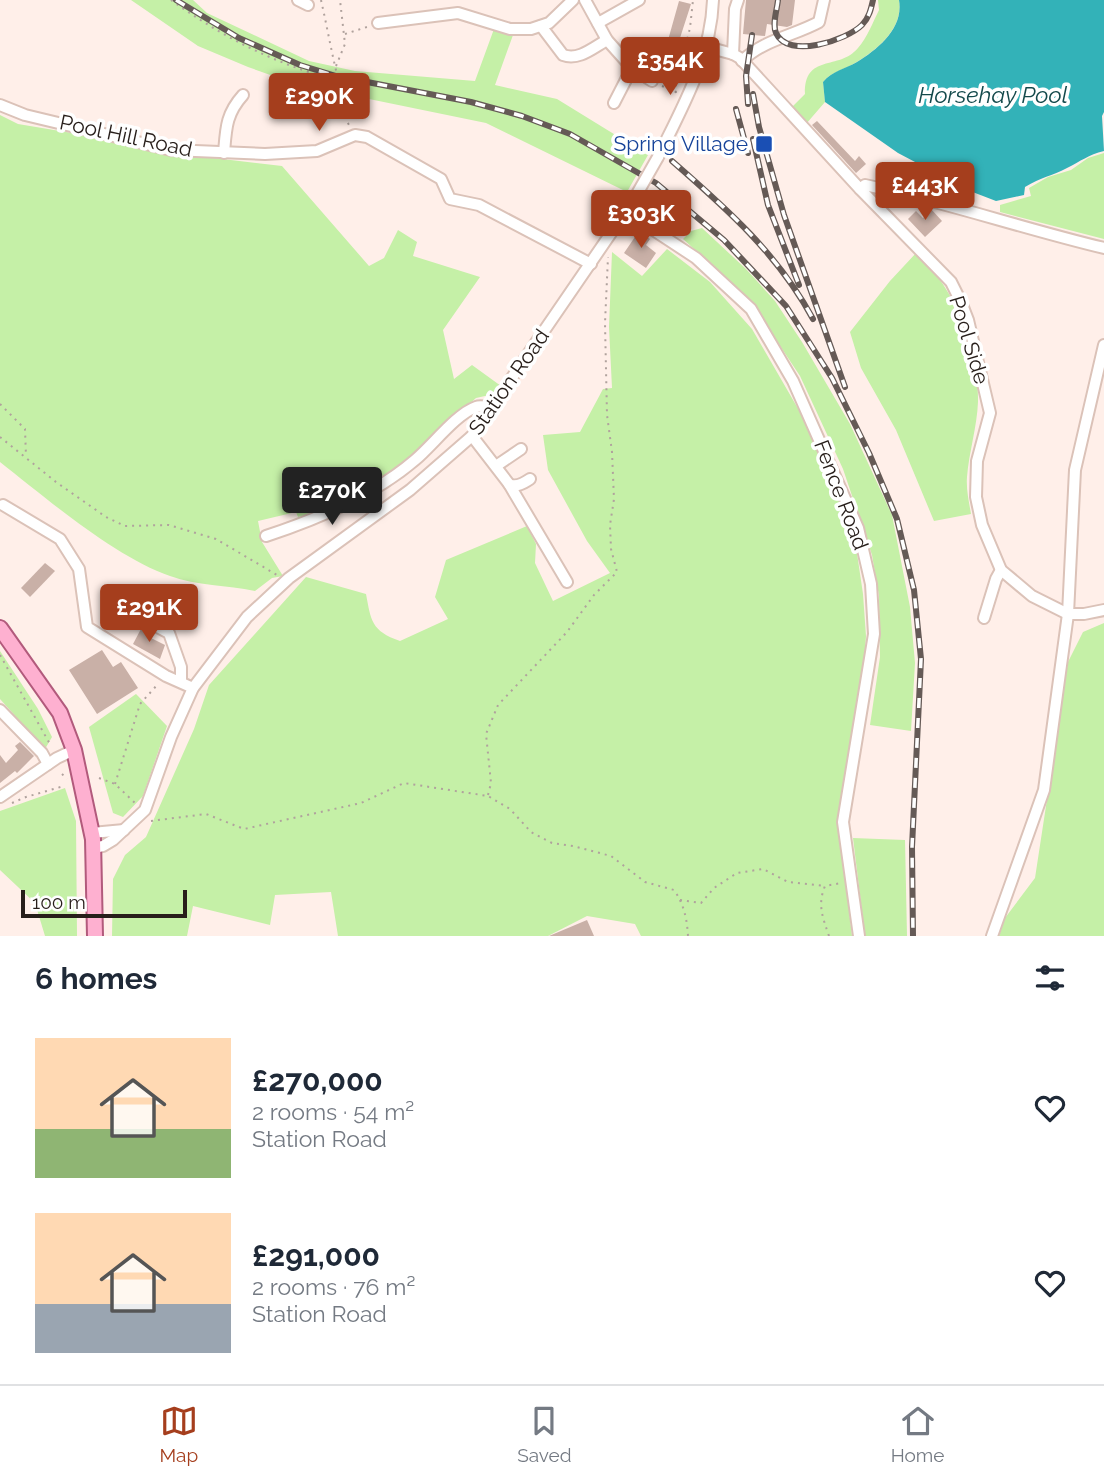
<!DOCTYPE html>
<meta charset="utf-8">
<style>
body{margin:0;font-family:Raleway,sans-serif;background:#f2f2f3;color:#1f2937;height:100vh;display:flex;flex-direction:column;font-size:26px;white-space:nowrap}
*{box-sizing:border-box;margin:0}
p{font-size:23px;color:#747a83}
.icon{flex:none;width:38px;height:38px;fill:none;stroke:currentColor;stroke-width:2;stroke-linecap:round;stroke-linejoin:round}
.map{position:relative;height:936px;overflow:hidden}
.sheet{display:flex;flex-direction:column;background:#fff;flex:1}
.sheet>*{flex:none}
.scale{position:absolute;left:21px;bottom:18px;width:166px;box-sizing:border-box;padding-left:7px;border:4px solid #271e1a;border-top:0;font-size:19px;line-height:24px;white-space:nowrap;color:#271e1a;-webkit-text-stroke:5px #fff;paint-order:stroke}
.price{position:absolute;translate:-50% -60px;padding:0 16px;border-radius:7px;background:#a53e1d;color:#fff;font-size:23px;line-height:46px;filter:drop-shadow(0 2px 4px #0008)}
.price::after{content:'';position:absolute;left:50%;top:42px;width:21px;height:16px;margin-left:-10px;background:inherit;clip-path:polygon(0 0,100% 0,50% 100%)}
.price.selected{background:#222;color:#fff}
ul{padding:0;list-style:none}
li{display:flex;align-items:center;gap:21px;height:175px;padding:0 35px}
li span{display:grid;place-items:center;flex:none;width:196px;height:140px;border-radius:0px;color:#555}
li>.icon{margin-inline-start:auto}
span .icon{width:84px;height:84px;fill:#fffc;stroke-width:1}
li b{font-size:30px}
h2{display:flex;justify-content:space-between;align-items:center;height:84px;padding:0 35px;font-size:30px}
.menu{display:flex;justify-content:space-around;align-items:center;height:98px;border-top:2px solid #e0e1e3;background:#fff;font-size:19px;color:#747a83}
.menu a{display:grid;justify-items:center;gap:4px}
.menu .selected{color:#a53e1d}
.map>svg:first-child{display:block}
</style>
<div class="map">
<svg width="1104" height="936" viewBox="0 0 1104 936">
<rect width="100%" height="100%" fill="#ffefe9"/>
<g fill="#c5f0a7">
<path d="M131,0H193L207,13L309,61L355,71L475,81L494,29L513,35L495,85L557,99L648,155L627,192L486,123L296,84L248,67L198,46Z"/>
<path d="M878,0H899C904,28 877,50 855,63C843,70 831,72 823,82L825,102L806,124L791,108L805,94C804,53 839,71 858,48C867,38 873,22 879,10Z"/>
<path d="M0,115L18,124L102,138L172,153L282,166L369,266L384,258L398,230L417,242L413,256L480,277L443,330L454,379L472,365L501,386L494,394L476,398L414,454L368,488L306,515L298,517L296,512L258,521L262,542L283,576L272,578L255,591C227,585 197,586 170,576C115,557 47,499 0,462Z"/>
<path d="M1104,153V239L1000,212V205L1031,196L1029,188L1048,177L1071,170L1088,158Z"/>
<path d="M702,228L746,269L775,301L802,342L850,424L892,515L910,607L915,663L911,731L870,725L880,657L879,596L872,555L843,469L800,376L749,299L683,239L691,231Z"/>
<path d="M667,249L710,282L752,329L800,412L854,533L863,594L866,636L864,666L844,779L839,824L852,936H641L635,924L587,916L548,936H338L331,892L275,895L270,925L193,906L187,936H112L113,879L125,855L146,837L194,729L209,685L306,577L366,594C371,620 371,631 400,641L448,619L435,597L446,560L527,526L536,544L535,563L553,601L610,573L587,541L548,470L543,435L580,432L603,389L612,388L609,327L612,252L642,276Z"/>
<path d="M917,252C956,292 979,346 978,402C977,427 969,452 967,477C966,489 969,502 971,514L934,521L896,430L861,368L850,332L890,281Z"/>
<path d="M1104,623V936H999L1005,918L1035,878L1068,662L1083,632Z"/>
<path d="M0,651L38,709L52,737L45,749L0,699Z"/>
<path d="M136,694L167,726L143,796L123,817L113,813L89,727Z"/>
<path d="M65,788L76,821L77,936H45L35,903L0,870V811Z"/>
<path d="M853,838L905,840L907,936H865Z"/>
</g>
<path fill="#33b2b8" d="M899,0H1104V112L1102,116L1104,151C1088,155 1081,161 1067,168C1052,176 1041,177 1025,187L1024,195L996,201L970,191L898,153L825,102L823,82C832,71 845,69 857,62C878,49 904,28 899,0Z"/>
<g fill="#c9b0a7">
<path d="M746,0H795L792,25L787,27L767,24L765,36L743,34Z"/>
<path d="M679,1L691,4L680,38H683L676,62L663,58Z"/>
<path d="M817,121L855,161L859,156L866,164L856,173L812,125Z"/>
<path d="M931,209L942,221L925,237L908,219L916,211L923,218Z"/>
<path d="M639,231L650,239L646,245L656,253L646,268L624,253Z"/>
<path d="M45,563L55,571L30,597L21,588Z"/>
<path d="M142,627L151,633L149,637L165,645L160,659L133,644Z"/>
<path d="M102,650L113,667L121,662L138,688L97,714L69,670Z"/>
<path d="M20,742L34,756L17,773L15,771L0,783V755L6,763L18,750L15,746Z"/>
<path d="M587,920L594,936H549Z"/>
</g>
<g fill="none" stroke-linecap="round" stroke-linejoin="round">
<g stroke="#dbc2b8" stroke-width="14">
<g id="minor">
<path d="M298,0L308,5"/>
<path d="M585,0L607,40L632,68L614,103"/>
<path d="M378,23L458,13L510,29H531L549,23L573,0"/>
<path d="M598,23L639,0"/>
<path d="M541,26L563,55C579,61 594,47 607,40"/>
<path d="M707,47L733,54L740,58L860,189L951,282L961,302L968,320L990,413L977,461L976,497L982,525L1001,570L1032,596L1068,614H1084L1104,610"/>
<path d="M733,54L735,9L738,0"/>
<path d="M639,55L632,68L652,81"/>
<path d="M742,61C763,40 793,36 819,22L824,0"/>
<path d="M0,105L25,115L171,150L265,154L317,151L355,135L367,137L441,179L450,199L479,205L591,264"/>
<path d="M224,153C226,128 226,114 243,95"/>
<path d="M658,157C683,106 711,57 713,0"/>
<path d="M860,189L865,185C946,202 1024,229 1104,248"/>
<path d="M626,212L696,258L751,309L793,381L858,528L871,584L874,634L843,822L859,936"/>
<path d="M472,436L509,484C516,488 524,483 530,479"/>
<path d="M496,466L521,449"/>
<path d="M509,484L567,582"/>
<path d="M3,505L60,539L79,569L87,627L166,676L193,688"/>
<path d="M266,536C318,519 373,496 415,460C432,446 456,414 476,407C481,405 487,407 492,408"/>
<path d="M135,615L169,633L181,667V681"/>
<path d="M984,618L996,579L1001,570"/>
<path d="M0,710L42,753L48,764"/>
<path d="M0,797L57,758L74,750"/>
<path d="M92,833L124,830"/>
<path d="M94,848L103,846L113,840L145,810L171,737L193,688L247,617L289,578L410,490L472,436L633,201"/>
<path d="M992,936L1044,790L1068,614L1075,470L1104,345"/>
</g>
</g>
<g stroke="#b25a7c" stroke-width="18">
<path id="major" d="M0,628L60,713L74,750L93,839L95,936"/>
</g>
<g stroke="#b0a29d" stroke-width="2" stroke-dasharray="2 5" stroke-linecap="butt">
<path d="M171,0C221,36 276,65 337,80"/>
<path d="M321,0C326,22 330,44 335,66C340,86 339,105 349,125"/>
<path d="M345,34L367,27"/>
<path d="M336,66L345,44L340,0"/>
<path d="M662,86L676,92"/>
<path d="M676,93L675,88L690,28L693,0"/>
<path d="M642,208L672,220L690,223"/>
<path d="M0,404L25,429L26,456"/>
<path d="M0,437L56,482L106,517L125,526L169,525L216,539L277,575"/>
<path d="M0,655L51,746"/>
<path d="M62,774L67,779"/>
<path d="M99,778L115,784L135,803"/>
<path d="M115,784L140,704L158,684"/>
<path d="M488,795L491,783L486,734L498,705L567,632L594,595L617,572L611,549L610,525L614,499L612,452L607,415L605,323L608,257"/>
<path d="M12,803L26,797L64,786"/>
<path d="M151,821L206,814L244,829L361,803L404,783L488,796L510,809L531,832L552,843L573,846L611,856L645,882L674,890C684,904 687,919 688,936"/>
<path d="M680,900L701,903L714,888L737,873L763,869L788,882L825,886"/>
<path d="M829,936C823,918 817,905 825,886L841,883"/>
</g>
<use href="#minor" stroke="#fff" stroke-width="10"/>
<use href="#major" stroke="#feb0d0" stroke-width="14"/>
<g stroke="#655a56" stroke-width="6">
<g id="rail">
<path d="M176,0L239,38L300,65L336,76L471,102L522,116L570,134L656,183L724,240L786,306L832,378L869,453L897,519L914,590L921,659L912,847L913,936"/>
<path d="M778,0C777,10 772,24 776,33C788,60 847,40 862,25C869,18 871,9 873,0"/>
<path d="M753,94L759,127L784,215L845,387"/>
<path d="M748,104L746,76L752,35"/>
<path d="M736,109L748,153"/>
<path d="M753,139L768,205L799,285"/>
<path d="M672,161C727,209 778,254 813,319"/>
</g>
</g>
<use href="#rail" stroke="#fff" stroke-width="3.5" stroke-dasharray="10" stroke-linecap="butt"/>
<g stroke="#dbc2b8" stroke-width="14" stroke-linecap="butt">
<path id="minor-bridge" d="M633,201L658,157"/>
</g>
<use href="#minor-bridge" stroke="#fff" stroke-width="10"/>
</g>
<rect fill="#1a4fb4" stroke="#fff" stroke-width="2.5" x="755" y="135" width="18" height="18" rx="3.5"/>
<g text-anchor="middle" stroke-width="7" stroke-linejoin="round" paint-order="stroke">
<g font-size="21" fill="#271e1a" stroke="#fff">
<text transform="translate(126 136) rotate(12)" y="7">Pool Hill Road</text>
<text transform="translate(969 340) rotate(73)" y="7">Pool Side</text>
<text transform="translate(509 382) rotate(-55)" y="7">Station Road</text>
<text transform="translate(841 495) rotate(69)" y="7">Fence Road</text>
</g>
<g font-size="21" fill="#164399" stroke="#fff" text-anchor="end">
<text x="748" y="151">Spring Village</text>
</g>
<g font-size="23" font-style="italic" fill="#13494b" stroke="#fff">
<text x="993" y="103">Horsehay Pool</text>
</g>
</g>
</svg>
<div class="scale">100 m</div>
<b class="price" style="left:670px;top:97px">£354K</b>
<b class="price" style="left:319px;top:133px">£290K</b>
<b class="price" style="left:925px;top:222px">£443K</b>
<b class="price" style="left:641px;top:250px">£303K</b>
<b class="price selected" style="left:332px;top:527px">£270K</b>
<b class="price" style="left:149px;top:644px">£291K</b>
</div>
<section class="sheet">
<h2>6 homes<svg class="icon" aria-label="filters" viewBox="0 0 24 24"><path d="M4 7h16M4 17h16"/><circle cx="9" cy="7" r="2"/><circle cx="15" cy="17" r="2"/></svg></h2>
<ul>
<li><span style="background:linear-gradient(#ffd9b3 65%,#8fb573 0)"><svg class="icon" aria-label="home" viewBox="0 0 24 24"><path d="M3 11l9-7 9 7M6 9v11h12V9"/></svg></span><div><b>£270,000</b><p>2 rooms · 54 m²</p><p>Station Road</p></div><svg class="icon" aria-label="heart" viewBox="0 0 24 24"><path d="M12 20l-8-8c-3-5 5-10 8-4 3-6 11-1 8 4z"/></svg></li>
<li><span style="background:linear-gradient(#ffd9b3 65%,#9aa5b1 0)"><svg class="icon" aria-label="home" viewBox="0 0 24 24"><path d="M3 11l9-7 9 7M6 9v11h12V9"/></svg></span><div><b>£291,000</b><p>2 rooms · 76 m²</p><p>Station Road</p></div><svg class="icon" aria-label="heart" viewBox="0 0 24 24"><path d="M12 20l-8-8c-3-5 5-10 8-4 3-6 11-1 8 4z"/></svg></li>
</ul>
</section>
<nav class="menu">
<a class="selected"><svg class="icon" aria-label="map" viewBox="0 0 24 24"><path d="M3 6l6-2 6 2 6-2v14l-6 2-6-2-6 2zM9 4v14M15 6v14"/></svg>Map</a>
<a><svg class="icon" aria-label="saved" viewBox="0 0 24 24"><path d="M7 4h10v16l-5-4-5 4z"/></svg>Saved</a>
<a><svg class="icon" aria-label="home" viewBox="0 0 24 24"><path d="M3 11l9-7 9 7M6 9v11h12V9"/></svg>Home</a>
</nav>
